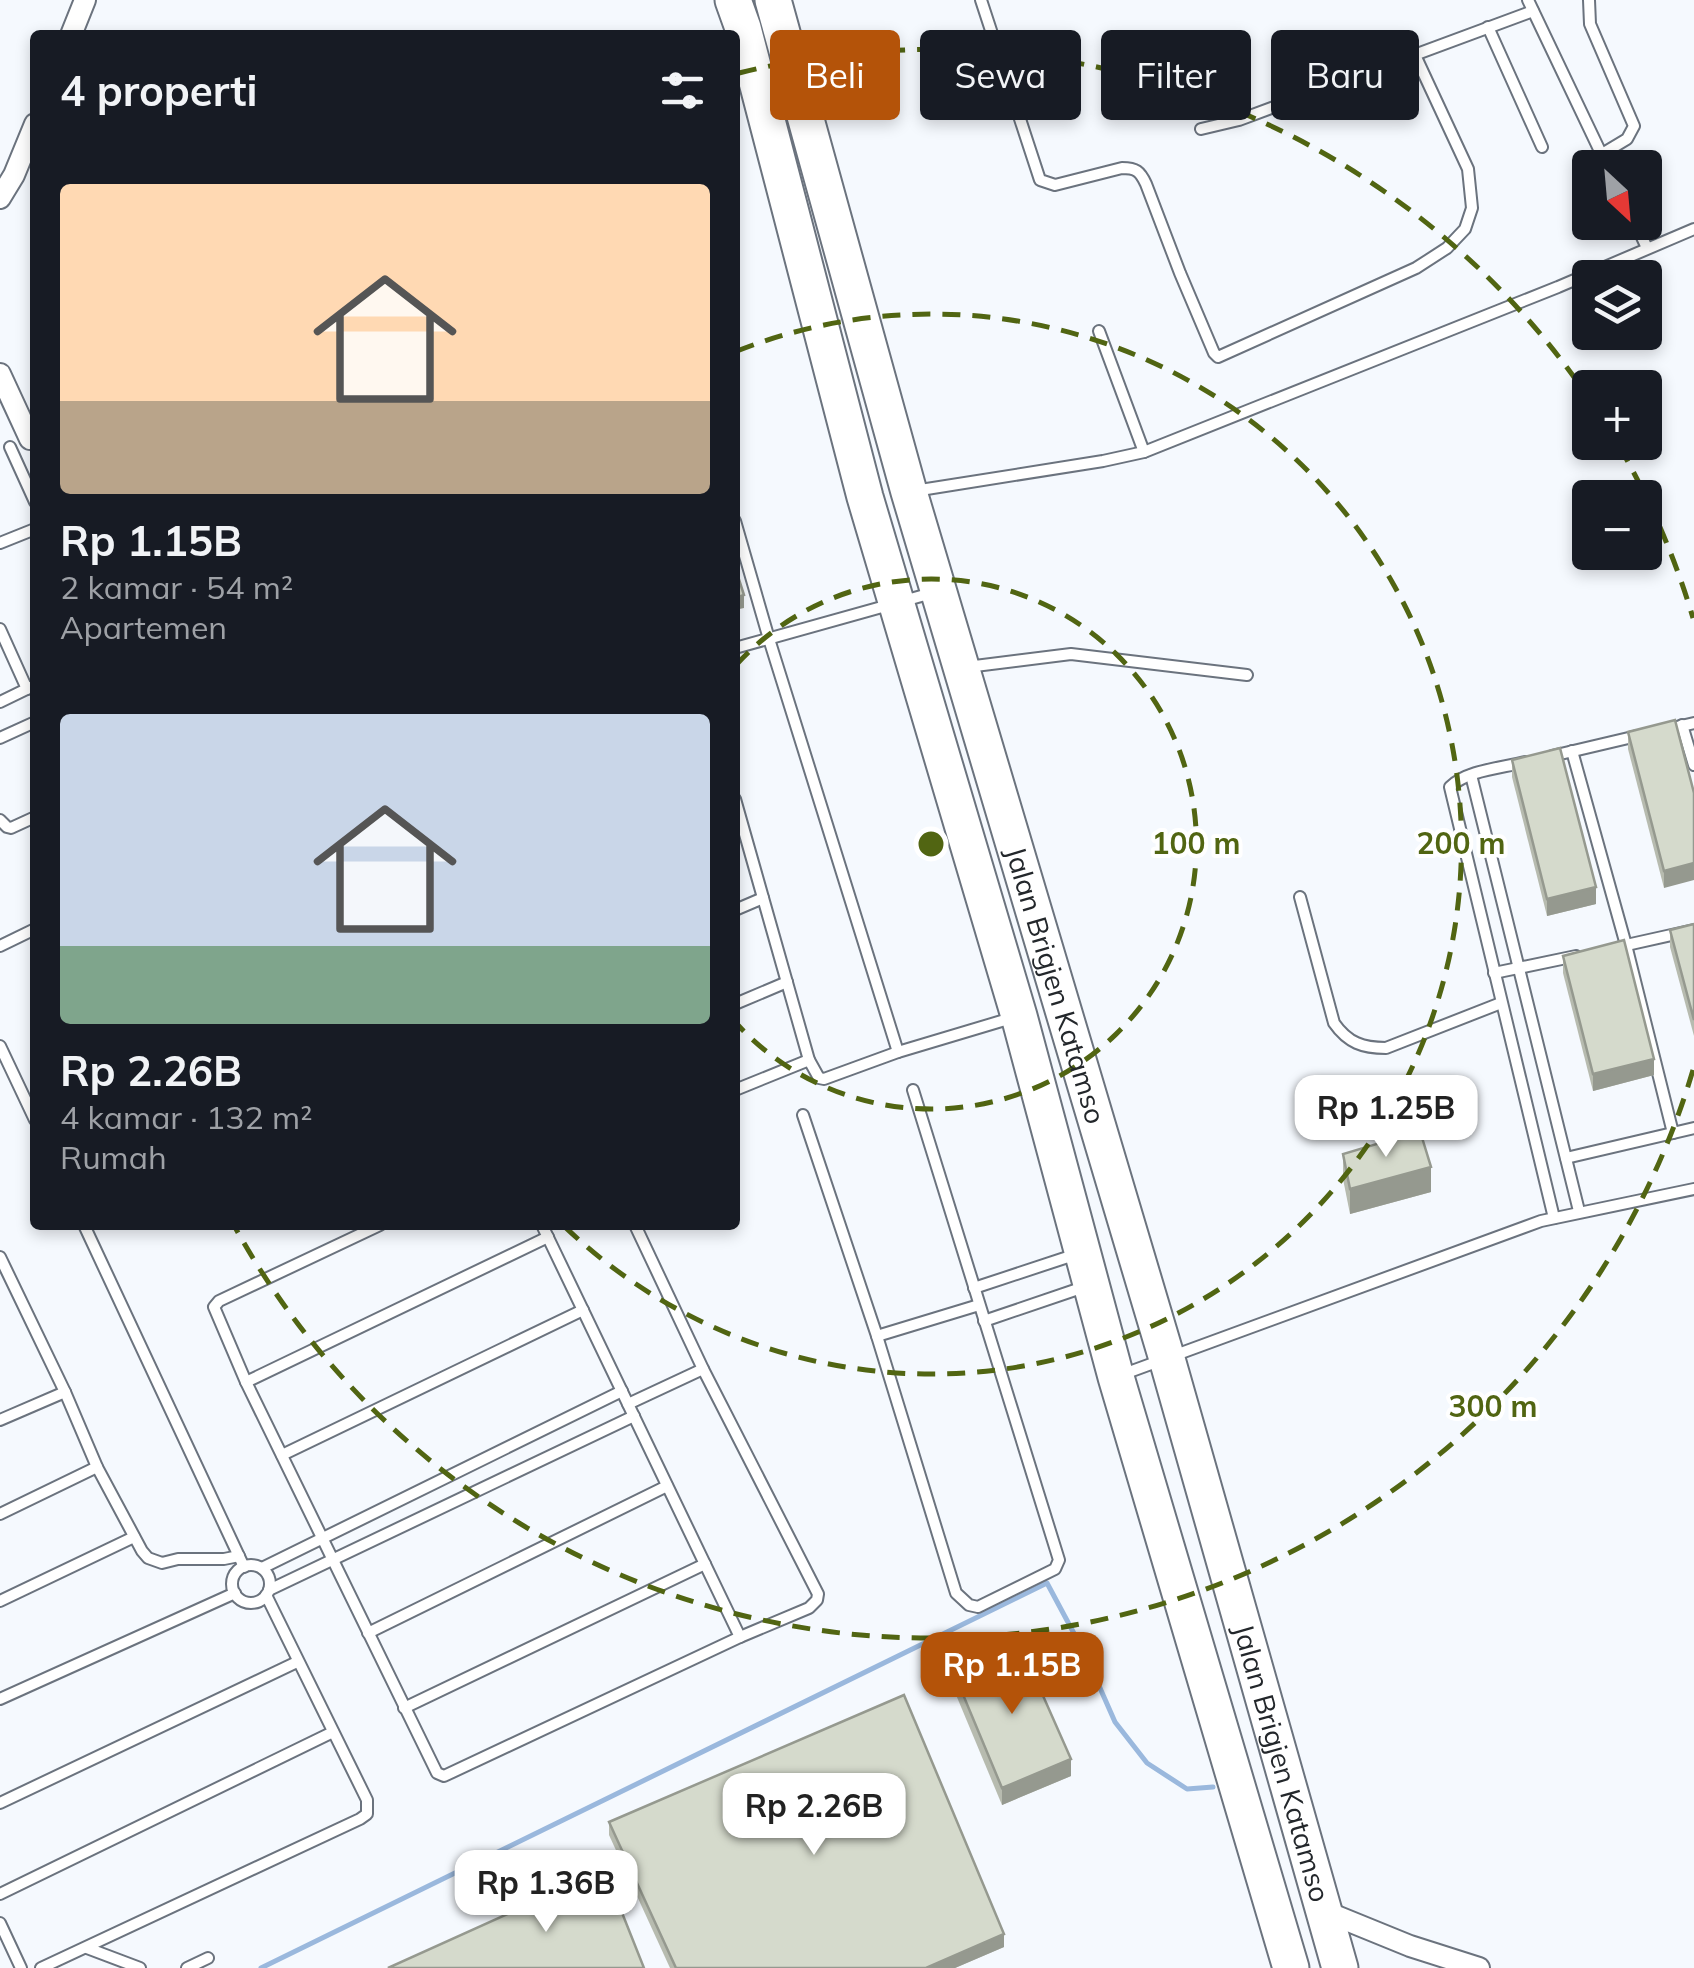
<!DOCTYPE html>
<html lang="id">
<meta charset="utf-8">
<style>
body{margin:0;font-family:Mulish,sans-serif;background:#20242c;color:#f1f3f6;height:100vh;display:flex;flex-direction:column;font-size:38px;white-space:nowrap}
*{box-sizing:border-box;margin:0}
p{font-size:32px;color:#9ea1a6}
.icon{flex:none;width:55px;height:55px;fill:none;stroke:currentColor;stroke-width:2;stroke-linecap:round;stroke-linejoin:round}
.map{position:relative;flex:1;overflow:hidden}
.drawer{position:absolute;left:30px;top:30px;width:710px;height:1200px;display:flex;flex-direction:column;background:#171b24;border-radius:10px;box-shadow:0 5px 15px #0003}
.drawer>*{flex:none}
.hud{position:absolute;left:770px;top:30px;width:772px;height:90px;display:flex;gap:20px}
.needle{width:65px;rotate:154deg}
.tools{position:absolute;left:1572px;top:150px;display:grid;gap:20px}
.tools a{display:grid;place-items:center;width:90px;height:90px;border-radius:10px;background:#171b24;box-shadow:0 5px 15px #0003;font-size:50px}
.price{position:absolute;translate:-50% -85px;padding:0 22px;border-radius:20px;background:#fff;color:#222;font-size:32px;line-height:65px;filter:drop-shadow(0 2px 5px #0008)}
.price::after{content:'';position:absolute;left:50%;top:60px;width:30px;height:22px;margin-left:-15px;background:inherit;clip-path:polygon(0 0,100% 0,50% 100%)}
.price.selected{background:#b45309;color:#fff}
ul{padding:0;list-style:none}
li{display:grid;align-content:center;gap:20px;height:530px;padding:0 30px}
li span{display:grid;place-items:center;height:310px;border-radius:10px;color:#555}
li>.icon{margin-inline-start:auto}
span .icon{width:180px;height:180px;fill:#fffc;stroke-width:1}
li b{font-size:42px}
h2{display:flex;justify-content:space-between;align-items:center;height:120px;padding:0 30px;font-size:42px}
.chip{padding:0 35px;border-radius:10px;background:#171b24;box-shadow:0 5px 15px #0003;font-size:35px;line-height:90px}
.chip.selected{background:#b45309;color:#fff}
.map>svg:first-child{display:block}
</style>
<div class="map">
<svg width="1694" height="1968" viewBox="0 0 1694 1968">
<rect width="100%" height="100%" fill="#f5f9fe"/>
<g fill="none" stroke-linecap="round" stroke-linejoin="round">
<path stroke="#9ab8dd" stroke-width="5" d="M261,1968L1047,1583L1085,1654L1115,1722L1147,1763L1187,1789L1213,1787"/>
<g stroke="#6b737e" stroke-width="14">
<g id="service">
<path d="M981,0L1040,180L1055,185L1122,168C1136,168 1140,171 1146,184L1180,273L1214,353L1218,357L1416,268L1447,248L1465,229L1472,208L1468,169L1415,55"/>
<path d="M1528,0L1608,168"/>
<path d="M1589,0L1590,24L1634,126L1627,139L1602,154"/>
<path d="M1488,27L1542,147"/>
<path d="M1201,129L1239,120L1533,11"/>
<path d="M1635,222L1647,248"/>
<path d="M1099,331L1144,452"/>
<path d="M10,447L35,502"/>
<path d="M914,491L1103,461L1144,452L1558,287L1694,229"/>
<path d="M735,521L769,639L898,1052"/>
<path d="M0,543L35,529"/>
<path d="M0,629L27,689"/>
<path d="M735,648L932,593"/>
<path d="M967,667L1071,654L1247,675"/>
<path d="M0,702L35,685"/>
<path d="M1682,725L1694,765"/>
<path d="M1668,729L1694,723"/>
<path d="M0,738L35,722"/>
<path d="M1572,751L1626,945L1673,1133"/>
<path d="M1552,756L1637,736"/>
<path d="M1525,762C1502,768 1467,770 1450,787L1554,1218"/>
<path d="M1471,775L1579,1211"/>
<path d="M735,799L809,1060L819,1078L824,1079L898,1052L1015,1017"/>
<path d="M0,820L7,827L11,828L35,817"/>
<path d="M1300,897L1334,1023C1348,1043 1363,1048 1386,1048L1501,1003"/>
<path d="M735,910L763,898"/>
<path d="M0,946L35,929"/>
<path d="M1622,946L1694,930"/>
<path d="M1494,973L1576,956"/>
<path d="M735,1004L787,982"/>
<path d="M0,1046L35,1120"/>
<path d="M735,1090L809,1060"/>
<path d="M803,1115L877,1336L956,1593L969,1605L978,1607L1055,1569L1059,1560L913,1090"/>
<path d="M1566,1158L1694,1128"/>
<path d="M84,1225L244,1567"/>
<path d="M380,1225L219,1301L214,1307L246,1382L437,1773L444,1776L740,1637L809,1608L817,1600L818,1594L703,1369L635,1225"/>
<path d="M542,1225L740,1637"/>
<path d="M0,1257L65,1392L97,1467L142,1551L148,1558L162,1563L178,1559H224L239,1556"/>
<path d="M974,1288L1077,1254"/>
<path d="M984,1321L1084,1287"/>
<path d="M877,1336L979,1305"/>
<path d="M1121,1375L1541,1221L1694,1189"/>
<path d="M246,1382L548,1237"/>
<path d="M628,1404L703,1369"/>
<path d="M0,1420L65,1392"/>
<path d="M282,1455L583,1310"/>
<path d="M0,1514L97,1467"/>
<circle cx="251" cy="1584" r="19"/>
<path d="M262,1568L622,1391"/>
<path d="M269,1590L634,1416"/>
<path d="M0,1601L134,1537"/>
<path d="M368,1633L667,1486"/>
<path d="M0,1699L235,1593"/>
<path d="M404,1708L705,1564"/>
<path d="M0,1803L297,1662"/>
<path d="M0,1894L333,1732"/>
<path d="M0,1923L21,1968"/>
<path d="M87,1948L140,1968"/>
<path d="M41,1968L360,1819L367,1814V1800L266,1595"/>
<path d="M187,1968L208,1958"/>
</g>
</g>
<g stroke="#6b737e" stroke-width="24">
<g id="minor">
<path d="M71,35L85,0"/>
<path d="M0,198L14,175L35,124"/>
<path d="M0,374L30,439"/>
<path d="M1324,1911L1410,1946L1479,1968"/>
</g>
</g>
<g stroke="#6b737e" stroke-width="39">
<g id="trunk">
<path d="M733,0L743,28L865,497L1019,1016L1116,1377L1291,1968"/>
<path id="s1" d="M773,0L909,492L1167,1359L1340,1968"/>
</g>
</g>
<use href="#service" stroke="#fff" stroke-width="10"/>
<use href="#minor" stroke="#fff" stroke-width="20"/>
<use href="#trunk" stroke="#fff" stroke-width="35"/>
</g>
<g fill="#b7bbaf">
<path d="M1628,732L1694,793L1664,888L1628,749Z"/>
<path d="M1512,760L1596,904L1547,916L1512,777Z"/>
<path d="M1694,924V1036L1670,947V930Z"/>
<path d="M1563,956L1654,1075L1593,1091L1563,973Z"/>
<path d="M1343,1154L1431,1192L1350,1214L1343,1179Z"/>
<path d="M954,1673L1071,1776L1002,1805L954,1690Z"/>
<path d="M609,1822L1004,1947L955,1968H670L609,1835Z"/>
</g>
<g fill="#95998f">
<path d="M744,595V608L735,610V598Z"/>
<path d="M1694,863V880L1664,888V871Z"/>
<path d="M1596,887V904L1547,916V899Z"/>
<path d="M1654,1059V1075L1593,1091V1074Z"/>
<path d="M1431,1167V1192L1350,1214V1189Z"/>
<path d="M1071,1759V1776L1002,1805V1788Z"/>
<path d="M1004,1934V1947L955,1968H926Z"/>
</g>
<g fill="#d5dacc" stroke="#95998f" stroke-width="2.5">
<path d="M735,567L744,595L735,598Z"/>
<path d="M1675,720L1694,793V863L1664,871L1628,732Z"/>
<path d="M1560,748L1596,887L1547,899L1512,760Z"/>
<path d="M1694,924V1020L1670,930Z"/>
<path d="M1624,940L1654,1059L1593,1074L1563,956Z"/>
<path d="M1420,1131L1431,1167L1350,1189L1343,1154Z"/>
<path d="M1021,1646L1071,1759L1002,1788L954,1673Z"/>
<path d="M904,1695L1004,1934L926,1968H676L609,1822Z"/>
<path d="M605,1870L644,1968H388Z"/>
</g>
<g fill="none" stroke="#516512" stroke-width="5" stroke-dasharray="18 12">
<path d="M736 665A265 265 0 1 1 736 1023"/>
<path d="M737 351A530 530 0 1 1 563 1225"/>
<path d="M1693 1070A795 795 0 0 1 236 1229M739 73A795 795 0 0 1 1586 394M1619 446A795 795 0 0 1 1693 618"/>
</g>
<g text-anchor="middle" stroke-width="8" stroke-linejoin="round" paint-order="stroke">
<g font-size="28" fill="#23272b" stroke="#fff">
<text dy="10" stroke="none"><textPath href="#s1" startOffset="1025">Jalan Brigjen Katamso</textPath></text>
<text dy="10" stroke="none"><textPath href="#s1" startOffset="1835">Jalan Brigjen Katamso</textPath></text>
</g>
</g>
<circle cx="931" cy="844" r="15" fill="#516512" stroke="#fff" stroke-width="5"/>
<g font-size="30" text-anchor="middle" font-weight="bold" fill="#516512" stroke="#fff" stroke-width="8" stroke-linejoin="round" paint-order="stroke">
<text x="1196" y="854">100 m</text>
<text x="1461" y="854">200 m</text>
<text x="1493" y="1417">300 m</text>
</g>
</svg>
<div class="tools">
<a><svg class="needle" viewBox="-14 -14 28 28"><path d="M0-13l5 13h-10z" fill="#e53935"/><path d="M0 13l5-13h-10z" fill="#9ea1a6"/></svg></a>
<a><svg class="icon" aria-label="layers" viewBox="0 0 24 24"><path d="M12 4l9 5-9 5-9-5zM3 14l9 5 9-5"/></svg></a>
<a>+</a>
<a>−</a>
</div>
<b class="price" style="left:1386px;top:1160px">Rp 1.25B</b>
<b class="price selected" style="left:1012px;top:1717px">Rp 1.15B</b>
<b class="price" style="left:814px;top:1858px">Rp 2.26B</b>
<b class="price" style="left:546px;top:1935px">Rp 1.36B</b>
<div class="hud">
<a class="chip selected">Beli</a>
<a class="chip">Sewa</a>
<a class="chip">Filter</a>
<a class="chip">Baru</a>
</div>
<section class="drawer">
<h2>4 properti<svg class="icon" aria-label="filters" viewBox="0 0 24 24"><path d="M4 7h16M4 17h16"/><circle cx="9" cy="7" r="2"/><circle cx="15" cy="17" r="2"/></svg></h2>
<ul>
<li><span style="background:linear-gradient(#ffd9b3 70%,#b9a48a 0)"><svg class="icon" aria-label="home" viewBox="0 0 24 24"><path d="M3 11l9-7 9 7M6 9v11h12V9"/></svg></span><div><b>Rp 1.15B</b><p>2 kamar · 54 m²</p><p>Apartemen</p></div></li>
<li><span style="background:linear-gradient(#c9d6e8 75%,#7fa58c 0)"><svg class="icon" aria-label="home" viewBox="0 0 24 24"><path d="M3 11l9-7 9 7M6 9v11h12V9"/></svg></span><div><b>Rp 2.26B</b><p>4 kamar · 132 m²</p><p>Rumah</p></div></li>
</ul>
</section>
</div>
